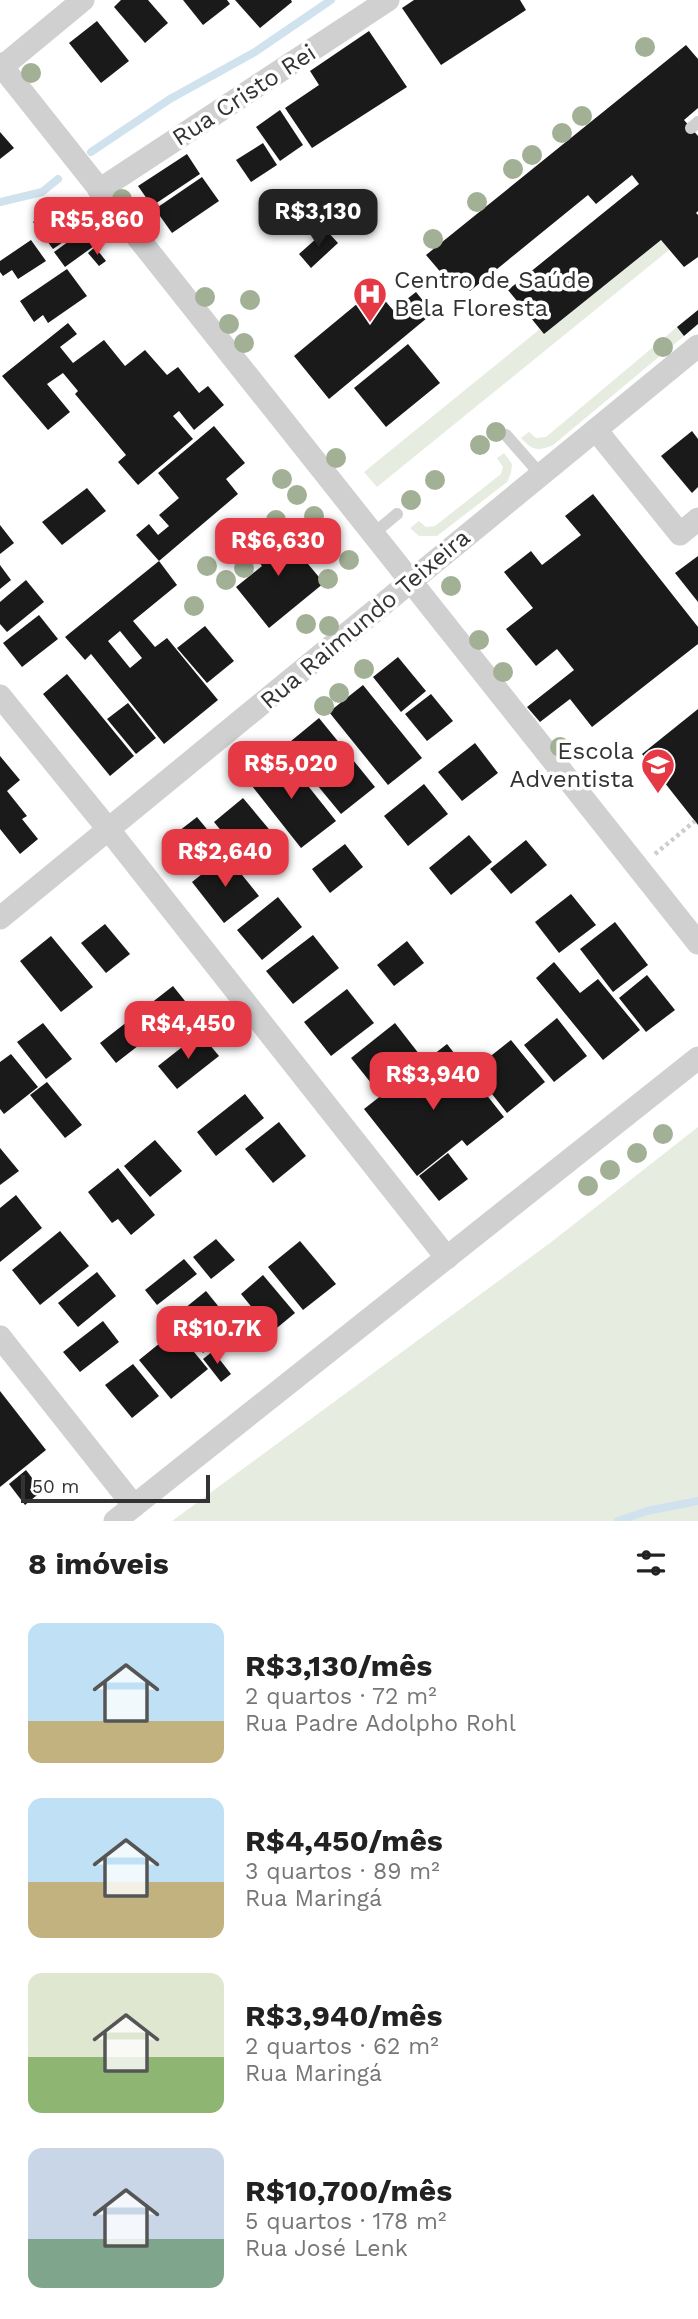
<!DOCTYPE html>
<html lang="pt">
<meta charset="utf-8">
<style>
body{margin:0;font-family:"Work Sans",sans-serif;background:#f2f2f2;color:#222;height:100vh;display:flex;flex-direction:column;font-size:26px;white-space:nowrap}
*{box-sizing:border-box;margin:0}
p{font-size:23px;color:#767676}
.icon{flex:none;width:38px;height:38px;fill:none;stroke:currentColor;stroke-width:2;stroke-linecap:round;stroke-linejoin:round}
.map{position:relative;height:1521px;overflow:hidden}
.drawer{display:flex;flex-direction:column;background:#fff;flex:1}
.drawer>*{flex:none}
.scale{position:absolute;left:21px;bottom:18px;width:189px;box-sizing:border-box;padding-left:7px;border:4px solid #333;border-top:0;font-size:19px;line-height:24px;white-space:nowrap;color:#333;-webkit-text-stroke:5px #fff;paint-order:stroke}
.price{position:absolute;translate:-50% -60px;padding:0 16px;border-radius:14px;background:#e63946;color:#fff;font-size:23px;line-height:46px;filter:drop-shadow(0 2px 4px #0008)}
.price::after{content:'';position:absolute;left:50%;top:42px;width:21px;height:16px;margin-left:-10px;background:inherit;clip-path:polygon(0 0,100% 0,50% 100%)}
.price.active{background:#222;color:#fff}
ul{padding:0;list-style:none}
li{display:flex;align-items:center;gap:21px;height:175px;padding:0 28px}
li span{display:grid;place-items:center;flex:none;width:196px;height:140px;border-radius:14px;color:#555}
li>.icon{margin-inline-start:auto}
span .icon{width:84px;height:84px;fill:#fffc;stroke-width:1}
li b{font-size:30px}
h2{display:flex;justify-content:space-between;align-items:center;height:84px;padding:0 28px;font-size:30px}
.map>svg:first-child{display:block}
</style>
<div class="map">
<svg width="698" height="1521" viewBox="0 0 698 1521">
<rect width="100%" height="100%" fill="#fff"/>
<g fill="#e6ecdf">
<path d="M661,240L669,250L377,487L364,472L540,329L544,334Z"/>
<path d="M677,327L684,336L553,445C537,452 532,450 521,438L529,432L536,438L546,437Z"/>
<path d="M504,453L512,464L511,473L507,482L437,536H419L410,528L419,521L426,527L435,526L501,474L503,467L497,458Z"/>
<path d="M698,1127V1521H172L550,1243Z"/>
</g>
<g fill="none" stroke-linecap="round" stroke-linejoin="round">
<g stroke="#cfe2ee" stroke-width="8">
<path d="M91,152L170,99L255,52L331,0"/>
<path d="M0,202L42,192L58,179"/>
<path d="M618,1521L647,1511L698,1501"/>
</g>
</g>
<g fill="#1a1a1a" fill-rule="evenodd">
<path d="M121,0H148L168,23L145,43L114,7Z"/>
<path d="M183,0H227L230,4L203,25Z"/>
<path d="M235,0H291L292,2L260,28Z"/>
<path d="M414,0H520L526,10L441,65L402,8Z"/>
<path d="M97,21L129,61L101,83L69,43Z"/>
<path d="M369,31L407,87L312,148L285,108L319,85L310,71Z"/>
<path d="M686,45L698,59V108L684,120L698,136V211L696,213L698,215V257L684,267L661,240L544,334L508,290L639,184L632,175L596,204L588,195L470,291L457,276L449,282L426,255Z"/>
<path d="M280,110L303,145L280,161L256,127Z"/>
<path d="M0,132L14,148L0,159Z"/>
<path d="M263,143L277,165L251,182L236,160Z"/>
<path d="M187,154L200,174L152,206L138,186Z"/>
<path d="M202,177L219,201L172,233L155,209Z"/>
<path d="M60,203L79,231L53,249L33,222Z"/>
<path d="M326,230L338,243L311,268L299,254Z"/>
<path d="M83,231L94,246L65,267L54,252Z"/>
<path d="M31,240L46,261L18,279L12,270L3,276L0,272V261Z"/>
<path d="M95,247L106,261L99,266L88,253Z"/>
<path d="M67,269L87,296L48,323L43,315L34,322L20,301Z"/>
<path d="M375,289L393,310L416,292L433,313L329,399L294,356Z"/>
<path d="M698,310V324L684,336L677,327Z"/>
<path d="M68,323L77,334L60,347L73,363L104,340L125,366L145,350L167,375L178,367L199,393L208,386L224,405L194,430L179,411L173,416L193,439L138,485L118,462L126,455L75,394L78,391L63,373L47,384L70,412L48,430L2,376Z"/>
<path d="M408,344L440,383L386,427L354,388Z"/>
<path d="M214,426L245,463L226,479L238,494L159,561L136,535L149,524L158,535L169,526L159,515L179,498L158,473Z"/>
<path d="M692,431L698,439V487L692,493L661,456Z"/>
<path d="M87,488L106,511L62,545L42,522Z"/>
<path d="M593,494L698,627V644L592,727L570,699L540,722L527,707L574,670L557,649L536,666L506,629L533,608L504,572L531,551L542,565L581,535L565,516Z"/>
<path d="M0,525L14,543L0,554Z"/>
<path d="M276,526L324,583L269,628L236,587L262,566L248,549Z"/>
<path d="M698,556V602L675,573Z"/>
<path d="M159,561L177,585L133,621L155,647L167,638L218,700L164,744L91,654L85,660L65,637ZM120,631L142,658L130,668L108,641Z"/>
<path d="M0,565L11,580L0,589Z"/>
<path d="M26,580L44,602L7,632L0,624V602Z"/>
<path d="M39,615L58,639L22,667L3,643Z"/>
<path d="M205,626L234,661L207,683L177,648Z"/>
<path d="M398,657L426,691L401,712L373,677Z"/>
<path d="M67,674L134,756L110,776L43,694Z"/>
<path d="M363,685L422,758L388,785L329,712Z"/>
<path d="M431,694L453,721L427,741L405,714Z"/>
<path d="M128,703L156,738L136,754L107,719Z"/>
<path d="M698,709V825L642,754Z"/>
<path d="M319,718L375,787L341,814L285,746Z"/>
<path d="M475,743L498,773L462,801L438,772Z"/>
<path d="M0,756L20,780L7,791L27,816L22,819L38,839L20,854L0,829Z"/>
<path d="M270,757L280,770L289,762L336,821L301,848L245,777Z"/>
<path d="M424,784L448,814L408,846L384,816Z"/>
<path d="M243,798L283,846L253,870L214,822Z"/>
<path d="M197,817L224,850L205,864L179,831Z"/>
<path d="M469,835L492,862L451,895L429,868Z"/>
<path d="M526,840L547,865L511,894L490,869Z"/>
<path d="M345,844L363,867L330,893L312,869Z"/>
<path d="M226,855L259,896L224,923L192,882Z"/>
<path d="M571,894L596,925L559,953L535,922Z"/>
<path d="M278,897L302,927L262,960L237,930Z"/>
<path d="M615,922L648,965L613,992L580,949Z"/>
<path d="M105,924L130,954L106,973L81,943Z"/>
<path d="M313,935L339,968L293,1004L266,971Z"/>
<path d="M51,936L93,987L61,1012L20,961Z"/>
<path d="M407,941L424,963L394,986L377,965Z"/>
<path d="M554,962L580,993L598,979L640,1030L603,1060L536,978Z"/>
<path d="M647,975L675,1010L646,1032L619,998Z"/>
<path d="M173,986L193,1011L156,1041L152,1035L116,1063L100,1043Z"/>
<path d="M347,989L374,1023L331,1056L304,1022Z"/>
<path d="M557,1018L587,1056L554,1082L524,1045Z"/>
<path d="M43,1023L72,1059L46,1079L17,1042Z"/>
<path d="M395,1023L423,1059L379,1093L351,1058Z"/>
<path d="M200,1033L219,1056L177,1089L158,1066Z"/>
<path d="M511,1040L545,1082L507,1113L473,1070Z"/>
<path d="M447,1044L465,1067L427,1097L432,1104L470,1074L504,1117L467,1146L462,1140L417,1176L364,1109Z"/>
<path d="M11,1054L38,1087L4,1114L0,1109V1062Z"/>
<path d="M47,1082L82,1125L65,1138L30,1095Z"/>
<path d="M245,1094L264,1118L216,1156L197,1132Z"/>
<path d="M279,1122L306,1156L273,1183L245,1149Z"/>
<path d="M155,1140L182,1171L150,1197L124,1166Z"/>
<path d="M0,1148L19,1171L0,1185Z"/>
<path d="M448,1153L468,1179L439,1201L419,1176Z"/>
<path d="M118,1168L155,1215L131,1235L118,1219L112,1223L88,1192Z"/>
<path d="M16,1195L42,1228L0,1262V1208Z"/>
<path d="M60,1231L89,1266L40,1305L12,1270Z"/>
<path d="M216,1239L235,1260L211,1279L193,1257Z"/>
<path d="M300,1241L336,1284L303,1310L268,1267Z"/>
<path d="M184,1259L197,1274L157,1305L145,1290Z"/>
<path d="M97,1272L116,1296L78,1327L58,1303Z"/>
<path d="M263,1275L295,1313L272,1332L241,1294Z"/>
<path d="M206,1291L235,1327L203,1353L174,1317Z"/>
<path d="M103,1321L119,1342L80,1372L63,1352Z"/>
<path d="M176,1330L208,1369L171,1399L139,1360Z"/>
<path d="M213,1351L231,1374L221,1382L203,1359Z"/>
<path d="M133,1364L159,1396L132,1418L105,1385Z"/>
<path d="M0,1391L46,1450L0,1487Z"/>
<path d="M26,1470L42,1491L25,1505L9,1484Z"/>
</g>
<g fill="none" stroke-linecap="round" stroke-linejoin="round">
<path stroke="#cdcdcd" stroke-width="4.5" stroke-dasharray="3.5 3.5" stroke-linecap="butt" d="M655,854L695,821"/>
<g stroke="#d0d0d0" stroke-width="12">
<path d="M691,128L698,122"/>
<path d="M506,435L541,475"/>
<path d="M373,534L397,514"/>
</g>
<g stroke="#d0d0d0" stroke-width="23">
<path d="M0,64L698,943"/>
<path d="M2,67L83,0"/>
<path d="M99,190L388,0"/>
<path d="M596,430L680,534L698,519"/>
<path d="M0,696L109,830L447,1258"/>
<path d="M0,918L698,346"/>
<path d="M0,1337L134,1506"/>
<path d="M115,1521L698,1058"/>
</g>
</g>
<g fill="#a2b095">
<circle cx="645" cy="47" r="10"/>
<circle cx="31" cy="73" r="10"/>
<circle cx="582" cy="116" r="10"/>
<circle cx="562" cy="133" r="10"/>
<circle cx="532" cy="155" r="10"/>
<circle cx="513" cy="169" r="10"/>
<circle cx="122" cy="199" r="10"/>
<circle cx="477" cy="202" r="10"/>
<circle cx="433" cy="239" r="10"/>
<circle cx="205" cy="297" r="10"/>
<circle cx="250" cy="300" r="10"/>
<circle cx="229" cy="324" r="10"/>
<circle cx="244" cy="343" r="10"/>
<circle cx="663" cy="347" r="10"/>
<circle cx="496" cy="432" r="10"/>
<circle cx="480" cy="445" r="10"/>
<circle cx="336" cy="458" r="10"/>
<circle cx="282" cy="479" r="10"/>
<circle cx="435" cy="480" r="10"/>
<circle cx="297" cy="495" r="10"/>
<circle cx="411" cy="500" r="10"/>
<circle cx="314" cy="516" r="10"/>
<circle cx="276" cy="520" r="10"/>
<circle cx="330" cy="535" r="10"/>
<circle cx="298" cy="540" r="10"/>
<circle cx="232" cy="550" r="10"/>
<circle cx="349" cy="560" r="10"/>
<circle cx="207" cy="566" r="10"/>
<circle cx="244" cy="568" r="10"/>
<circle cx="328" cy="579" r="10"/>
<circle cx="226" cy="580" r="10"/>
<circle cx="451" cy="586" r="10"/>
<circle cx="194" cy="606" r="10"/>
<circle cx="306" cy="624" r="10"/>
<circle cx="329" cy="626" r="10"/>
<circle cx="479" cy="640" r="10"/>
<circle cx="364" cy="669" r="10"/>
<circle cx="503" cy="672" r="10"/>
<circle cx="339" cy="693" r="10"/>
<circle cx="324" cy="706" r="10"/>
<circle cx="560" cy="747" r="10"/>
<circle cx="663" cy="1134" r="10"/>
<circle cx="637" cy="1153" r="10"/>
<circle cx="610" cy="1170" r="10"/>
<circle cx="588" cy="1186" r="10"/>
</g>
<defs>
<g id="hospital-pin" transform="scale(1.75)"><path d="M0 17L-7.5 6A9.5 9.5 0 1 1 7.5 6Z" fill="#e63946" stroke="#fff"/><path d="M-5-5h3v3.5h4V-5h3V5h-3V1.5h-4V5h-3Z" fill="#fff"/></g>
<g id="school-pin" transform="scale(1.75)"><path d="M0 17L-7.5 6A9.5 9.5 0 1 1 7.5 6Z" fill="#e63946" stroke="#fff"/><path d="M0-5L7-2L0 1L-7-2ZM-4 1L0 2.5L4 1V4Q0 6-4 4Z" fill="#fff"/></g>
</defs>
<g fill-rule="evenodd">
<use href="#hospital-pin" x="370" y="294"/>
<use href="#school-pin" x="658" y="765"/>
</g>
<g text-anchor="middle" stroke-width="7" stroke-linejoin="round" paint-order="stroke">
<g font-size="24" fill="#333" stroke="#fff">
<text transform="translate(244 95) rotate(-33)" y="8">Rua Cristo Rei</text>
<text transform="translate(365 619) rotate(-40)" y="8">Rua Raimundo Teixeira</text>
</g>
<g font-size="24" fill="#333" stroke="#fff" text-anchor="start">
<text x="394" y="288">Centro de Saúde<tspan x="394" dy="28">Bela Floresta</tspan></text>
<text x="634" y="759" text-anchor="end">Escola<tspan x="634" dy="28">Adventista</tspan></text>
</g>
</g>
</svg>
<div class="scale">50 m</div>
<b class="price active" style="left:318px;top:249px">R$3,130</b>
<b class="price" style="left:97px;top:257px">R$5,860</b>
<b class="price" style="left:278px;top:578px">R$6,630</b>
<b class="price" style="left:291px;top:801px">R$5,020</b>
<b class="price" style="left:225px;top:889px">R$2,640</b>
<b class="price" style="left:188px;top:1061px">R$4,450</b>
<b class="price" style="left:433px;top:1112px">R$3,940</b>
<b class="price" style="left:217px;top:1366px">R$10.7K</b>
</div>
<section class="drawer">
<h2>8 imóveis<svg class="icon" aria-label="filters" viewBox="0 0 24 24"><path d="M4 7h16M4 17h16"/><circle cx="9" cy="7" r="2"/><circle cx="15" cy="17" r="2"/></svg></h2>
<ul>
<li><span style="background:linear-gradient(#bfe0f5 70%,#c2b280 0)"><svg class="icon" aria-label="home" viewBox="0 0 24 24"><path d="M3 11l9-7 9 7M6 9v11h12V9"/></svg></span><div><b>R$3,130/mês</b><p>2 quartos · 72 m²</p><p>Rua Padre Adolpho Rohl</p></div></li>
<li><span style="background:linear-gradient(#bfe0f5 60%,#c2b280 0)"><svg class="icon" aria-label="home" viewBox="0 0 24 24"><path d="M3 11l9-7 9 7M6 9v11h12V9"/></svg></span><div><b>R$4,450/mês</b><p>3 quartos · 89 m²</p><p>Rua Maringá</p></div></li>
<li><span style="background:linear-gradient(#dfe7d0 60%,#8fb573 0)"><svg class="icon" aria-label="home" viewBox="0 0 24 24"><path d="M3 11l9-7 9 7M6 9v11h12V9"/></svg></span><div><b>R$3,940/mês</b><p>2 quartos · 62 m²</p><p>Rua Maringá</p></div></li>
<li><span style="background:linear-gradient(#c9d6e8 65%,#7fa58c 0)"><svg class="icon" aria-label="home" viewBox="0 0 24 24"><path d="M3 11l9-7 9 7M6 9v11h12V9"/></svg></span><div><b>R$10,700/mês</b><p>5 quartos · 178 m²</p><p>Rua José Lenk</p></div></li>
</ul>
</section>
